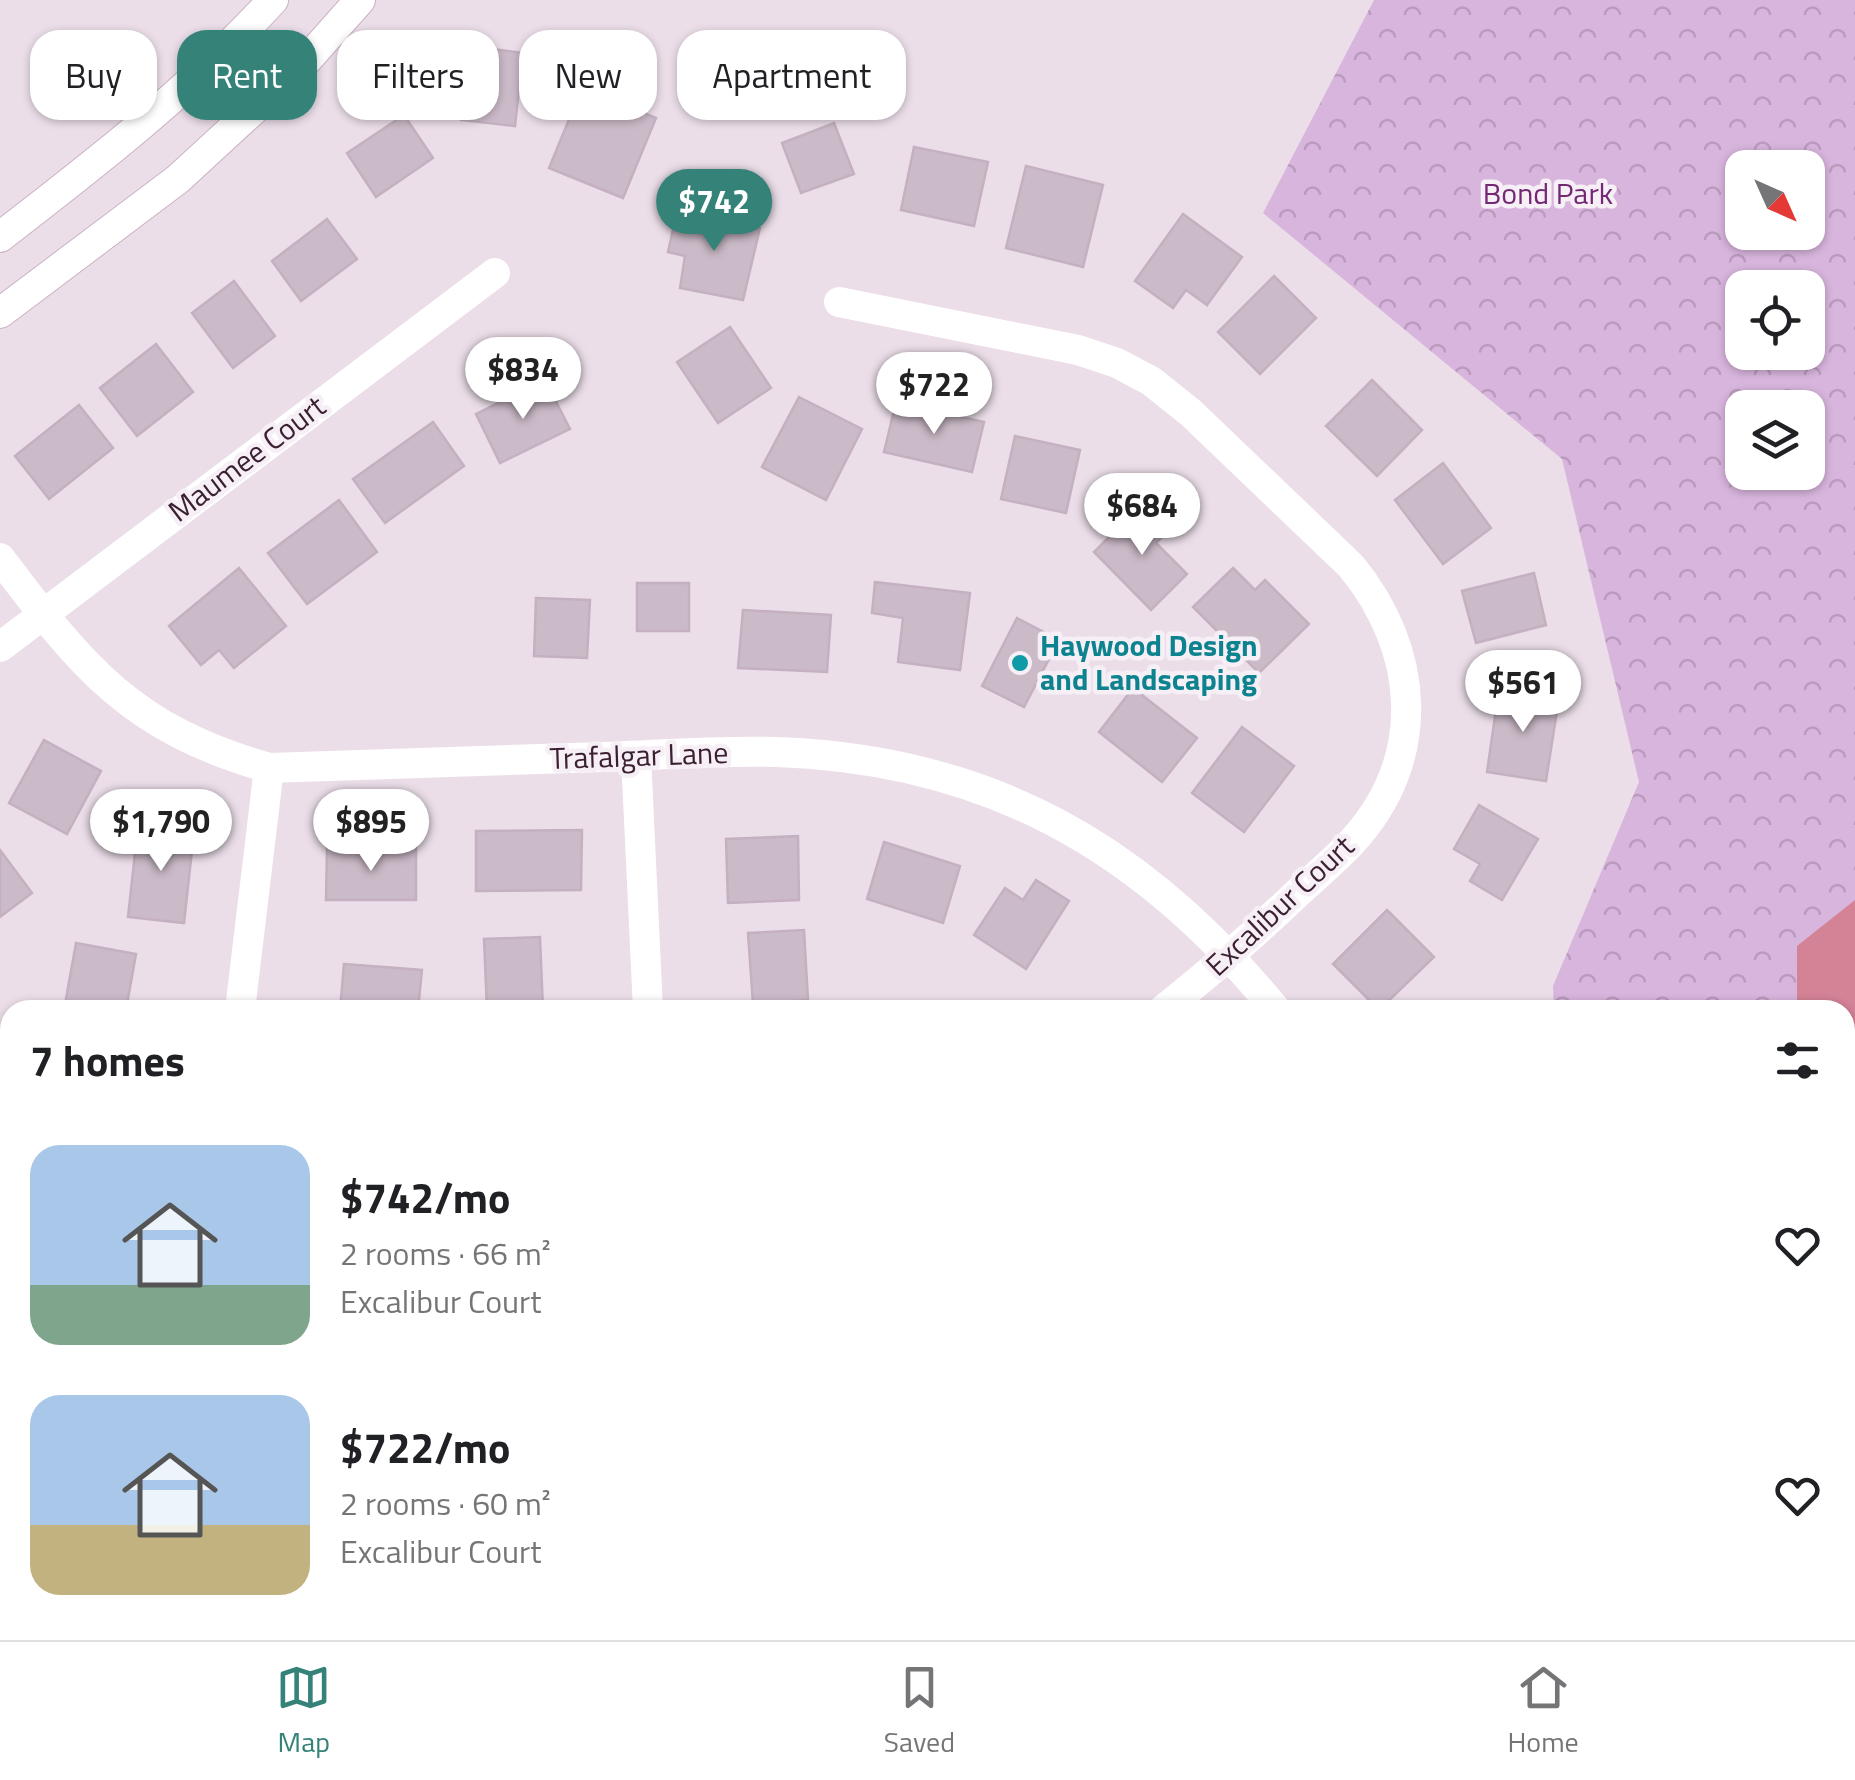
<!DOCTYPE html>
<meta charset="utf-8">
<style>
body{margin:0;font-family:"Titillium Web",sans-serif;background:#f6f6f6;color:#202124;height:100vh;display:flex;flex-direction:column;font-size:38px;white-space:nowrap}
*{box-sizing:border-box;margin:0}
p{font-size:32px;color:#757577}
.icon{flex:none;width:55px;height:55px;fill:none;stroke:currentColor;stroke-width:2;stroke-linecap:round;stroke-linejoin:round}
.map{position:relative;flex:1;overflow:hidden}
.drawer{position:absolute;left:0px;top:1000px;width:1855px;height:640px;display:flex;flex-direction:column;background:#fff;border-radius:30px 30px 0 0;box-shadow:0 2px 8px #0004}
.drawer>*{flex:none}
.hud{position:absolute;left:30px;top:30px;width:1000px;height:90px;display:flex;gap:20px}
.needle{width:65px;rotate:135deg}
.fabs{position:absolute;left:1725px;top:150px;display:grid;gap:20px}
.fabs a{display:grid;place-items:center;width:100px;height:100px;border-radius:20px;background:#fff;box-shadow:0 2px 8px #0004;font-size:50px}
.price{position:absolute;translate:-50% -85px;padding:0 22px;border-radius:35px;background:#fff;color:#222;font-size:32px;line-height:65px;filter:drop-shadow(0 2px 5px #0008)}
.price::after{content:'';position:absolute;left:50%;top:60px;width:30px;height:22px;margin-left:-15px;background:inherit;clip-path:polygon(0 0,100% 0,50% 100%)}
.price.on{background:#348278;color:#fff}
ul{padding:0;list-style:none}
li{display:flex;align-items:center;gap:30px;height:250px;padding:0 30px}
li span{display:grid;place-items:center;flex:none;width:280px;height:200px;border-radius:30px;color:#555}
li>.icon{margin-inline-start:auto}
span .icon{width:120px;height:120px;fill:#fffc;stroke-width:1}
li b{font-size:42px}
h2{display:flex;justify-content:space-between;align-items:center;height:120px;padding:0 30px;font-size:42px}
.chip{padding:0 35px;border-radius:30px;background:#fff;box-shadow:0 2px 8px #0004;font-size:35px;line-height:90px}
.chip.on{background:#348278;color:#fff}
.tab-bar{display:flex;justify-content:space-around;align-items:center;height:140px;border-top:2px solid #e0e0e0;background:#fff;font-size:28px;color:#757577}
.tab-bar a{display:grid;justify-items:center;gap:5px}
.tab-bar .on{color:#348278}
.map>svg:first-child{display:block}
</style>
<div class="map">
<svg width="1855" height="1640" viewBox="0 0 1855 1640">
<defs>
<pattern id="park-crowns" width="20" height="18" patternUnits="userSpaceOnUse" patternTransform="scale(2.5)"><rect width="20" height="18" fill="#d8b5dd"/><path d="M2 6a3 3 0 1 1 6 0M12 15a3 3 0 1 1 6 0" fill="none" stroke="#ba9bbe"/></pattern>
</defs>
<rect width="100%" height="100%" fill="#ebdee9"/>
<path fill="url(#park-crowns)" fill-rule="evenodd" d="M1374,0H1855V1640H1672L1670,1630H1845V1010H1554L1553,986L1639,782L1562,459L1263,213ZM1742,168H1808V232H1742ZM1742,288H1808V352H1742ZM1742,408H1808V472H1742Z"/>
<g fill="#d48296">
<path d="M1855,900V1233L1845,1226V1010H1797V946Z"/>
<path d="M1855,1457V1612L1845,1573V1468Z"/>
</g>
<g fill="#cbbac8" stroke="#c4b0c1" stroke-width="2.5">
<path d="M469,46L523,53L515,126L461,120Z"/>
<path d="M582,88L656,118L623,198L549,168Z"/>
<path d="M404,115L433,158L376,197L347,153Z"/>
<path d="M834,123L854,174L801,193L782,143Z"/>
<path d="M914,147L988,162L974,226L901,210Z"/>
<path d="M1026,166L1103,185L1083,267L1006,248Z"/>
<path d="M677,211L760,228L743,300L680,288L685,256L668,252Z"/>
<path d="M1183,214L1242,257L1207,305L1186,290L1173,308L1135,281Z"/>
<path d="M327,219L357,259L301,301L272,261Z"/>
<path d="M1274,276L1316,318L1260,374L1218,332Z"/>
<path d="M234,281L275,336L233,368L192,313Z"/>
<path d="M730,327L771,388L718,423L677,362Z"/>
<path d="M156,344L193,392L137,436L100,388Z"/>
<path d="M545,380L570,429L500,463L476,414Z"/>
<path d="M1372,380L1422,430L1377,476L1326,426Z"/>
<path d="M799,397L862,429L826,500L762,467Z"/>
<path d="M896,402L984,422L972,472L884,452Z"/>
<path d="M79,405L113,448L49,499L15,456Z"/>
<path d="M433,422L464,466L385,523L353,479Z"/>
<path d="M1015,436L1080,450L1066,513L1001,499Z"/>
<path d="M1443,463L1491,528L1443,564L1395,500Z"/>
<path d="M339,500L377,552L307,604L268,553Z"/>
<path d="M1142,504L1169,530L1156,543L1187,574L1151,610L1094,552Z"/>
<path d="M239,568L286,626L234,668L219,650L201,665L169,626Z"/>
<path d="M1233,568L1255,590L1265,580L1309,624L1259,673L1193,607Z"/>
<path d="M1534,573L1546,625L1476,643L1462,591Z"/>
<path d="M875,582L970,593L960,670L898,662L903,618L872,613Z"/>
<rect x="637" y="583" width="52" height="48"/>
<path d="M536,598L590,600L587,658L534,656Z"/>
<path d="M743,610L831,615L827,672L738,668Z"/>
<path d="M1017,618L1059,640L1024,707L982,686Z"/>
<path d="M1133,688L1197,738L1162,782L1099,732Z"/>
<path d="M1499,689L1559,698L1546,781L1487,772Z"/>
<path d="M1242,727L1294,766L1244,832L1192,793Z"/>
<path d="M44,740L101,771L67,834L9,803Z"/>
<path d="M1479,805L1538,839L1502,900L1470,881L1480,864L1454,849Z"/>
<path d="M138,826L194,832L184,923L128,917Z"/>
<path d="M582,830L581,890L476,891V831Z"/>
<path d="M798,836L799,900L728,903L726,839Z"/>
<path d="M884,842L960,866L943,923L867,899Z"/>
<path d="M327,847H416V900H326Z"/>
<path d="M0,850L32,893L0,917Z"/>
<path d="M1036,880L1069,901L1026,969L974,935L1005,888L1023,900Z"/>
<path d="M1387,910L1434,957L1379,1010L1333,964Z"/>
<path d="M804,930L808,1000L753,1004L748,933Z"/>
<path d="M540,937L543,1010H487L484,939Z"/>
<path d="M76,943L136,954L126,1010H64Z"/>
<path d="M344,964L422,970L418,1010H340Z"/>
<rect x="7" y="1058" width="3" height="55"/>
<path d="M9,1522H10V1588L0,1582V1536Z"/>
<path d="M113,1630H164L167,1640H115Z"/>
<path d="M536,1630H593L597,1640H539Z"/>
</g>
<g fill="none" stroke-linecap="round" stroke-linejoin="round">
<g stroke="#cbb1c5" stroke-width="32">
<g id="secondary">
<path d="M0,237C96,163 190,90 273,0"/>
<path d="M0,313L178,179L304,63L360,0"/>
</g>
</g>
<g stroke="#fff" stroke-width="30">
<path d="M839,302L1078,350L1117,363L1151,381L1191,413L1351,566C1420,650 1429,759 1351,843C1332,863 1310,881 1290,900C1249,939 1207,975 1163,1010"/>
<path d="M0,558C83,668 131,729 269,768C380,764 491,760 602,757C659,755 718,750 776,752C988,759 1143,847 1276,1010"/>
<path d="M0,647L495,273"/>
<path d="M636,756L648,1010"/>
<path d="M240,1010L269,768"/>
<path d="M1447,1630L1448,1640"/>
<path d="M766,1637L776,1640"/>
<path d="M1043,1640L1100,1630"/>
</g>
<use href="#secondary" stroke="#fff" stroke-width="30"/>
</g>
<circle fill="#0f9aa8" stroke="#f7eff6" stroke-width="4" cx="1020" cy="663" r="10"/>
<g text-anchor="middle" stroke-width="9" stroke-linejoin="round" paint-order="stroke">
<g font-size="30" fill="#732774" stroke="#f7eff6">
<text x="1548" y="204">Bond Park</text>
</g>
<g font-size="30" fill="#3b1f32" stroke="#f7eff6">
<text transform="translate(247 459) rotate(-37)" y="10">Maumee Court</text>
<text transform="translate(639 756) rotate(-2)" y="10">Trafalgar Lane</text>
<text transform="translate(1280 906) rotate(-43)" y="10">Excalibur Court</text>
</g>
<g font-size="30" font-weight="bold" fill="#0d838f" stroke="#f7eff6" text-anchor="start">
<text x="1040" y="656">Haywood Design<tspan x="1040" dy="34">and Landscaping</tspan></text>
</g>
</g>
</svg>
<div class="fabs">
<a><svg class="needle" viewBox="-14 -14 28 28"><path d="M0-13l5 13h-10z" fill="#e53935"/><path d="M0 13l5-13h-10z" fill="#757577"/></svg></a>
<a><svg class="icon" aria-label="locate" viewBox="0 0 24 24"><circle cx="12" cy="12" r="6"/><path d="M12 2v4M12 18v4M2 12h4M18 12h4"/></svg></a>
<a><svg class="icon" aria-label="layers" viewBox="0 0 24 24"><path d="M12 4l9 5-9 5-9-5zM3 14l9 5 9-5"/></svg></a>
</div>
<b class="price on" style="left:714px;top:254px">$742</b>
<b class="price" style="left:523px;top:422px">$834</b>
<b class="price" style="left:934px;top:437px">$722</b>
<b class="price" style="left:1142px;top:558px">$684</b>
<b class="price" style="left:1523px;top:735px">$561</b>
<b class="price" style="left:161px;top:874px">$1,790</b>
<b class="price" style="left:371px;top:874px">$895</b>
<div class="hud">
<a class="chip">Buy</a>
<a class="chip on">Rent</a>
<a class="chip">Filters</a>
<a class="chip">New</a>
<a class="chip">Apartment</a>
</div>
<section class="drawer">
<h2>7 homes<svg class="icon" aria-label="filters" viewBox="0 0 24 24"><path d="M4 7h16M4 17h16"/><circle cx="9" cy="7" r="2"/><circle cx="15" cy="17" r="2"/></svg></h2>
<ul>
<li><span style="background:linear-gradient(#a9c7e8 70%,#7fa58c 0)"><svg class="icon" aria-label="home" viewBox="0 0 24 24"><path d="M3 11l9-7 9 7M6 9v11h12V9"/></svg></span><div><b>$742/mo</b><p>2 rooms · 66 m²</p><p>Excalibur Court</p></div><svg class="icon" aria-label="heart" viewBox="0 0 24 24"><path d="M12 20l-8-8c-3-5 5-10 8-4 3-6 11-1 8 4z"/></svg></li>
<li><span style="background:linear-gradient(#a9c7e8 65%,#c2b280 0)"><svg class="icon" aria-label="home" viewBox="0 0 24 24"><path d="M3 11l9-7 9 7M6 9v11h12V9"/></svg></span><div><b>$722/mo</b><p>2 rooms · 60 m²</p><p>Excalibur Court</p></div><svg class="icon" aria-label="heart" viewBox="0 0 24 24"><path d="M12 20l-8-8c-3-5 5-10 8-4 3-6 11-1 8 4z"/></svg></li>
</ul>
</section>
</div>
<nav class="tab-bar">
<a class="on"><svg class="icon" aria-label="map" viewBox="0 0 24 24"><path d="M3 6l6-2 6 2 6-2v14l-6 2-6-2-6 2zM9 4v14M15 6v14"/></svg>Map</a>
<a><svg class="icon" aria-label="saved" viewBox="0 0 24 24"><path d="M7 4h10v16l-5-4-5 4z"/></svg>Saved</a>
<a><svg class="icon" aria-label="home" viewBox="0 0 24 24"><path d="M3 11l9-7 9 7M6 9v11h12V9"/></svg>Home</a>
</nav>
